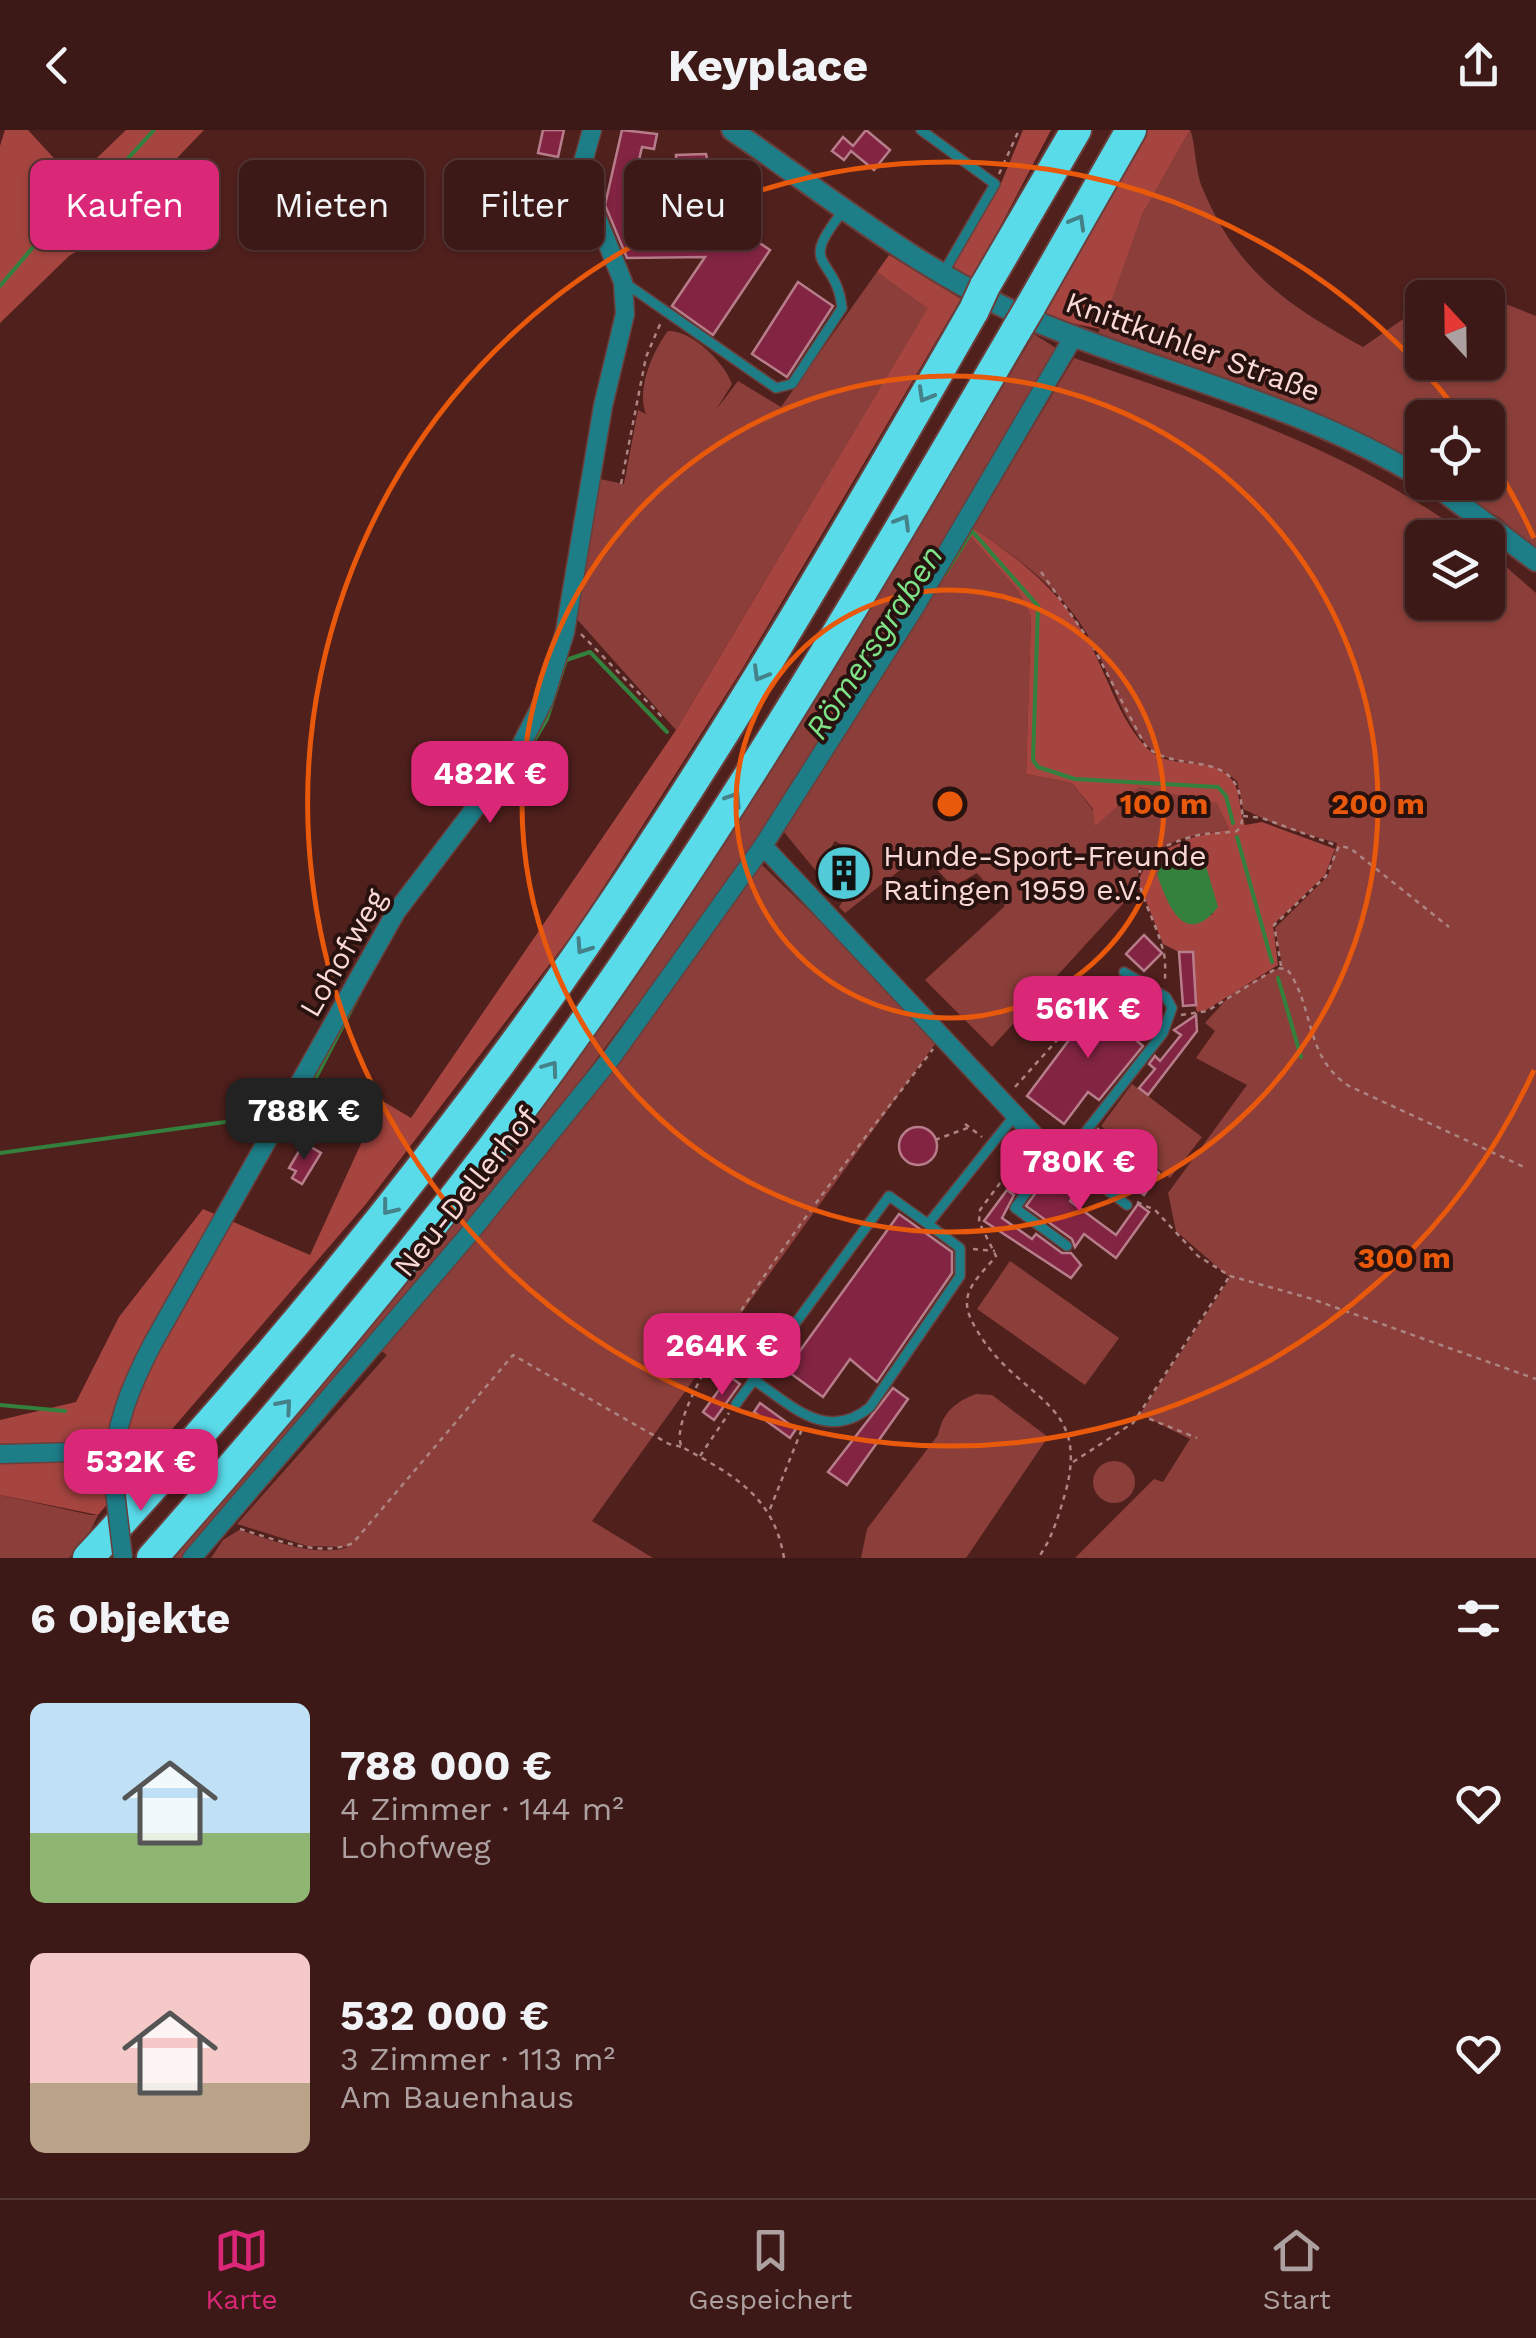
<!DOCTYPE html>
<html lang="de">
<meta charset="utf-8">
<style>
body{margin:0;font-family:"Work Sans",sans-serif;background:#472523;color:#f1f3f6;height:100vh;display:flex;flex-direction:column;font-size:38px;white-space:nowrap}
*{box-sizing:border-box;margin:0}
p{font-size:32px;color:#aca0a1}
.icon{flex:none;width:55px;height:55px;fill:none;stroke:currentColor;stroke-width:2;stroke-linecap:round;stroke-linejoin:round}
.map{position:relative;height:1428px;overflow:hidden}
.details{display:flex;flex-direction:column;background:#3c1816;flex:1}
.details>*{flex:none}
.hud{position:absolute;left:30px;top:30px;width:1000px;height:90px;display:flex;gap:20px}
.needle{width:65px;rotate:338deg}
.fabs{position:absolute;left:1405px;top:150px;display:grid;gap:20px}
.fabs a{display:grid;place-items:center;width:100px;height:100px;border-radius:15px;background:#3c1816;box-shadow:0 2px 8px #0004,0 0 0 2px #553735;font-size:50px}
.price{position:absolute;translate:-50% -85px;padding:0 22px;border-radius:20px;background:#db2777;color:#fff;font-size:32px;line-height:65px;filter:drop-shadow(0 2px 5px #0008)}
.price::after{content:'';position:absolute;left:50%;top:60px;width:30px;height:22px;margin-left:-15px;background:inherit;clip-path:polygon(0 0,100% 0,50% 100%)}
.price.active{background:#222;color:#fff}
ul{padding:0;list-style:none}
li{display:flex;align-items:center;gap:30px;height:250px;padding:0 30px}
li span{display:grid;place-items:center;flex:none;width:280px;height:200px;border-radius:15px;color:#555}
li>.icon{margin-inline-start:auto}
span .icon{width:120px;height:120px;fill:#fffc;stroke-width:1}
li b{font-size:42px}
h2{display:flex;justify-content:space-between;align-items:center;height:120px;padding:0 30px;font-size:42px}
.pill{padding:0 35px;border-radius:15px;background:#3c1816;box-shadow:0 2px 8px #0004,0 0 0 2px #553735;font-size:35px;line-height:90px}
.pill.active{background:#db2777;color:#fff}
header{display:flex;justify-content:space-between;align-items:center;height:130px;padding:0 30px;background:#3c1816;font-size:45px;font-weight:700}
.tabs{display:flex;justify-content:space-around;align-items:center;height:140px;border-top:2px solid #553735;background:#3c1816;font-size:28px;color:#aca0a1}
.tabs a{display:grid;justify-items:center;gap:5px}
.tabs .active{color:#db2777}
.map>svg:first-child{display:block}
</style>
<header><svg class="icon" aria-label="back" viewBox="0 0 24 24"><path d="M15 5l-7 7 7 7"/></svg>Keyplace<svg class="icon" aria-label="share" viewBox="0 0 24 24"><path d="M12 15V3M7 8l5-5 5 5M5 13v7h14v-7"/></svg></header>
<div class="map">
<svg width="1536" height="1428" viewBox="0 0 1536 1428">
<rect width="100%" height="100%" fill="#50201d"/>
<g fill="#8c3f3a">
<path d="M1190,0C1195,9 1195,40 1202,57C1237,142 1286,174 1363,217L1422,176V232H1488V168L1434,167L1458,155L1536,186V421L1500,388L1444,353L1488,352V288H1422V339L1292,273L1098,204L1142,85Z"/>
<path d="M877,142L929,177L676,600L575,487L595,348L624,354L638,280L646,284C636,260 653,220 668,201C692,200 724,232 732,254L716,280L738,251L781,277Z"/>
<path d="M1034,204L1059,220L910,474L759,712L478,1087L185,1428H171C320,1261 463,1089 594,907C754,682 893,442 1034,204Z"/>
<path d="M1074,228C1214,275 1349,319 1469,407L1422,408V472H1488V421L1536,463V1428H1075L1154,1349L1163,1352L1190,1309L1140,1284L1230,1148L1176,1101L1168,1063L1247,955L1196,928L1215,901L1205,893L1232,863L1282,836L1275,798L1328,746L1337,713L1281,697L1243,679L1237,651C1210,626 1173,638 1152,620C1122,594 1112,547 1093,514C1064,461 1022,431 973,398Z"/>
<path d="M969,405L1019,462L1031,487L1026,644L1072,653L1093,680L1139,657L1217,672L1229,699L1180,709L1145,727L1130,766L992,917L925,850L1005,776L977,743L953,757L922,723L845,783L839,777L869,730L835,711L816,741L784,702Z"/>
<path d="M760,733L940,907L592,1391L653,1428H211L223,1410L239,1400C272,1410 314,1428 349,1417L307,1416L237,1394L387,1225L380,1220Z"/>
<path d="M1132,954L1202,1007L1170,1048L1101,996Z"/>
<path d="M1010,1131L1119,1208L1085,1255L977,1179Z"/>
<path d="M976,1264L992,1265L1048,1307L966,1428H861L867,1399L938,1305C943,1282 955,1272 976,1264Z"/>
<circle cx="1114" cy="1352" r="21"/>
<path d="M0,1365L91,1385H98L86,1410L69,1428H0Z"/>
</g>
<g fill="#a64540" fill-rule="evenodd">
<path d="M5,0H28L74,50L126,0H204L101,107L69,126L0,193V16Z"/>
<path d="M1023,0H1051L971,152L950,141L1000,56Z"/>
<path d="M1144,0H1190L1142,85L1101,199L1039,187Z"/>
<path d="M889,125L961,169L741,541L578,797L366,1074L98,1385L0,1365V1290L76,1272L119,1187L203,1079L310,1125L381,970L411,988L676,600L928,178L877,142Z"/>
<path d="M973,398C1024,432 1063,463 1092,518C1109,551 1121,592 1148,619C1170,642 1213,623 1233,651C1241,664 1239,682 1245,695L1262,692L1335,719L1325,745L1273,795L1278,835L1206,880L1197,882L1179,822L1163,814L1138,751L1150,726L1194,707L1229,699L1217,673L1139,657L1095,696L1093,679L1072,653L1026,644L1031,487L1019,462L969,405ZM1191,720L1213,784L1193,792L1157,744L1166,727Z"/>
</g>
<path fill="#33813c" d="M1191,720L1203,726L1218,777C1184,820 1167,773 1157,744L1166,727Z"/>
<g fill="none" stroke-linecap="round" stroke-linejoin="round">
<g stroke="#33813c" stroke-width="4">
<path d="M0,156L69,75L123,34L154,0"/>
<path d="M945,444L972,401L1038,476L1033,630L1038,637L1075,649L1218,657L1226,666L1233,693"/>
<path d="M525,626L547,589L566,530L590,522L667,602"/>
<path d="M1237,707L1272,832"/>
<path d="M1278,848L1301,927"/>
<path d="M299,980L360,863"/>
<path d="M0,1023L247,989"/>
<path d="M0,1275L65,1281"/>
</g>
</g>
<g fill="#822442" stroke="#b87d8a" stroke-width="2.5">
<path d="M543,0H564L558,27L538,23Z"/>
<path d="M622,0L657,4L654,19L642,17L624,96L678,95L676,25L706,24L710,42H719V78L749,97L745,103L770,120L713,205L672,176L705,127L627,128L605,75Z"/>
<path d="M866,0L890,20L874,40L851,21L844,30L832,21L843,7L853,16Z"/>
<path d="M798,152L833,176L787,247L752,224Z"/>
<path d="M847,718L865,729L847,758L829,746Z"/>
<path d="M1144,805L1162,823L1144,841L1126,824Z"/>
<path d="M1179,822H1193L1196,875L1183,876Z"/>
<path d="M1102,866L1139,894L1131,906L1143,916L1099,970L1088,962L1064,994L1027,966Z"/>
<path d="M1196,885L1197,901L1148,965L1139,958L1155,939L1149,934L1155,926L1160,931L1181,905L1174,900Z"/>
<circle cx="918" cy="1016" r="19"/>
<path d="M1098,999L1159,1043L1144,1065L1083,1020Z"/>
<path d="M304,1013L321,1023L302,1054L292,1048L296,1041L289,1038Z"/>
<path d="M1056,1035L1082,1055L1070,1071L1116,1105L1138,1074L1149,1082L1116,1128L1084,1104L1075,1117L1072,1109L1026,1076Z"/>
<path d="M1007,1060L1014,1065L1002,1088L1032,1109L1036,1104L1062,1123H1071L1081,1135L1071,1148L984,1091Z"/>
<path d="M899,1084L952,1122V1143L877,1252L850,1229L823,1267L786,1240Z"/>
<path d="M729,1246L740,1254L714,1290L703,1282Z"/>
<path d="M893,1258L908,1269L847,1355L828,1342Z"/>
<path d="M760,1273L796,1299L790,1308L754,1282Z"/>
</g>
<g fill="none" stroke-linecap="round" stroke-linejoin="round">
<g stroke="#6b3e3b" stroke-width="12">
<g id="service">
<path d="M921,0L995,54L942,145"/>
<path d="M625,153L776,258L792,254L842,178C836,123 795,140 844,80"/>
<path d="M1035,1006L1127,1075"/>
<path d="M1056,1022L1015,1078L1067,1116"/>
<path d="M1065,1028L1163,903L1172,878L1166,867L1124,842"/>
<path d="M754,1250C791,1275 827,1313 870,1277L960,1146V1118L928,1094"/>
<path d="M736,1274L889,1066L928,1094L1015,985"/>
</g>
</g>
<g stroke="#6b3e3b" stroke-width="21">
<g id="minor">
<path d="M763,716L1035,1006"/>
<path d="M0,1324L113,1321"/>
<path d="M113,1346C113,1298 131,1255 153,1213L396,782L517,623L544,570L565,502L603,276L625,184L623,152L587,63L583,32L592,0"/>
<path d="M192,1428L469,1104L612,927L763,716L915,477L1074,206"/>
</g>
</g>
<g stroke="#6b3e3b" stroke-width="24">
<g id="tertiary">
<path d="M732,0C833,69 928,148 1042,194C1170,246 1303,276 1422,348"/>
<path d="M1431,352L1536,431"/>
</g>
</g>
<g stroke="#6b3e3b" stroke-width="34">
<g id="motorway">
<path d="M985,156L1076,0"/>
<path d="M1030,177L1131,0"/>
<path d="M88,1428C258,1245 417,1053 561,849C712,635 844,407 974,180"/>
<path d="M152,1428C299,1261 442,1092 571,911C734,683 876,441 1017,199"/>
</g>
</g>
<g stroke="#ac8481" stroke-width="2.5" stroke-dasharray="5 5" stroke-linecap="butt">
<path d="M999,44L1019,0"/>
<path d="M621,354L646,227L661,192"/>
<path d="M1041,442L1091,513L1145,615C1174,645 1232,617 1241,671C1242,683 1245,692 1237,701C1222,704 1206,702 1191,707C1106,732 1148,762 1163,820C1166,829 1165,841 1165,851"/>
<path d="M581,504L664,589"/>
<path d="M1243,686L1262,688L1338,716"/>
<path d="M1281,836L1274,795L1326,746L1339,716L1350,718L1449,797"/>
<path d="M1181,885L1207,881L1277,838L1287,839C1315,877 1304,927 1349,956L1524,1037"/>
<path d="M1015,957L1102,860"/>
<path d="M965,994L982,1007"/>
<path d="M935,1010L970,997"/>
<path d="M1024,1021L980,1080L979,1092L996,1126C986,1139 968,1154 967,1171C966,1184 975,1197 981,1207C1024,1272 1091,1272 1065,1364C1058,1387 1052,1409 1038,1428"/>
<path d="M1137,1072L1155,1080L1198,1126L1230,1146L1309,1168L1536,1249"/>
<path d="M973,1119L995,1121"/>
<path d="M1140,1285L1197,1308"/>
<path d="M700,1326L729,1283"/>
<path d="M1073,1332L1133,1293L1229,1147"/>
<path d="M770,1379L802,1299"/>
<path d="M240,1399C274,1409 320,1428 353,1413L513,1225L669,1314L682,1317"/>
<path d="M784,1428C774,1366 733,1345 682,1317C654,1270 894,971 933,919"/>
</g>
<use href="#service" stroke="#1d7e88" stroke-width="9"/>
<use href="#minor" stroke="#1d7e88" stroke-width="18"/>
<use href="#tertiary" stroke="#1d7e88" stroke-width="20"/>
<use href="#motorway" stroke="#5adbea" stroke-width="30"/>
<g stroke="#6b3e3b" stroke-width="21" stroke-linecap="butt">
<path id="minor-bridge" d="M113,1346L123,1428"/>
</g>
<g stroke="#6b3e3b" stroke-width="34" stroke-linecap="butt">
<g id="motorway-bridge">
<path d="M974,180L985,156"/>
<path d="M1017,199L1030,177"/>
</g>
</g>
<use href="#minor-bridge" stroke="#1d7e88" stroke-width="18"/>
<use href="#motorway-bridge" stroke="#5adbea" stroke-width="30"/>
</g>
<defs><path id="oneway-chevron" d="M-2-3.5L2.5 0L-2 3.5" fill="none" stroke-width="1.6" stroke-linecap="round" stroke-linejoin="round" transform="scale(2.5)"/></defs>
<g stroke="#448188">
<use href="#oneway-chevron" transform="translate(1078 92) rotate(-60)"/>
<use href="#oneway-chevron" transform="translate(925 265) rotate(120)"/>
<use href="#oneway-chevron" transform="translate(903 392) rotate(-59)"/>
<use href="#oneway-chevron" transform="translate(760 544) rotate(121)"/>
<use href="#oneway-chevron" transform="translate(734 669) rotate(-57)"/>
<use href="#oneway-chevron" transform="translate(583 817) rotate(124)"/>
<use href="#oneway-chevron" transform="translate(551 938) rotate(-54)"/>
<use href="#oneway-chevron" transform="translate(389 1078) rotate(128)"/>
<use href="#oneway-chevron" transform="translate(285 1276) rotate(-49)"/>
</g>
<g fill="none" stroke="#e8590c" stroke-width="5">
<circle cx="950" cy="674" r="214"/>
<circle cx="950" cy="674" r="428"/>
<path d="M1534 940A642 642 0 1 1 1459 283M1488 324A642 642 0 0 1 1534 408"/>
</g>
<defs>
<g id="building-disc" transform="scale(2.875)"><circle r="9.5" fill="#52cbd9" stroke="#281210"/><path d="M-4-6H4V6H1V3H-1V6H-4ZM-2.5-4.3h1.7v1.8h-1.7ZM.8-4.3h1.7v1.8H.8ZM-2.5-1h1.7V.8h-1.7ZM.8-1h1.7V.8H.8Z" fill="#111"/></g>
</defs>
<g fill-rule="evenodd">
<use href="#building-disc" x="844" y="743"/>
</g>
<g text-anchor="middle" stroke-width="8" stroke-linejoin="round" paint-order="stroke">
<g font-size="30" fill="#fad9d6" stroke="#281210">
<text transform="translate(1193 217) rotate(20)" y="10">Knittkuhler Straße</text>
<text transform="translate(343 823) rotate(-60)" y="10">Lohofweg</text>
<text transform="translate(466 1062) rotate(-51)" y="10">Neu-Dellerhof</text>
</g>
<g font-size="30" fill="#fad9d6" stroke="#281210" text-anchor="start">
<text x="883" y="736">Hunde-Sport-Freunde<tspan x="883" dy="34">Ratingen 1959 e.V.</tspan></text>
</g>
<g font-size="32" font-style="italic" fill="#7ee386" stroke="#281210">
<text transform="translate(874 512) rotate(-57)" y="11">Römersgraben</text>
</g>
</g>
<circle cx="950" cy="674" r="15" fill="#e8590c" stroke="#281210" stroke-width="5"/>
<g font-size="30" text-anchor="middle" font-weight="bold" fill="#e8590c" stroke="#281210" stroke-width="8" stroke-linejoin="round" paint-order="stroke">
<text x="1164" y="684">100 m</text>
<text x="1378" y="684">200 m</text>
<text x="1404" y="1138">300 m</text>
</g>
</svg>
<div class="fabs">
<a><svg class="needle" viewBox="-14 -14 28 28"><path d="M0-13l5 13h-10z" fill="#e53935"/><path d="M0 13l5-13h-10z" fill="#aca0a1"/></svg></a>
<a><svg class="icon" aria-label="locate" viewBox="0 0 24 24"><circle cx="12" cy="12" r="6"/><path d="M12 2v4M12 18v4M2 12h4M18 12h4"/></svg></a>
<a><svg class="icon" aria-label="layers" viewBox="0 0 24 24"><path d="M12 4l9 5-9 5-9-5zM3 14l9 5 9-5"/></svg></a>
</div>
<b class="price" style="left:490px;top:696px">482K €</b>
<b class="price" style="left:1088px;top:931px">561K €</b>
<b class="price active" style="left:304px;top:1033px">788K €</b>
<b class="price" style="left:1079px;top:1084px">780K €</b>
<b class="price" style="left:722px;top:1268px">264K €</b>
<b class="price" style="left:141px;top:1384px">532K €</b>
<div class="hud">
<a class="pill active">Kaufen</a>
<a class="pill">Mieten</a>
<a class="pill">Filter</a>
<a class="pill">Neu</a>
</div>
</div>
<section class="details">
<h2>6 Objekte<svg class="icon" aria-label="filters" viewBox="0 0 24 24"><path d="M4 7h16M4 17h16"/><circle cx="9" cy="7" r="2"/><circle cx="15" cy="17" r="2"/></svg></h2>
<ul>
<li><span style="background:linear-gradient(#bfe0f5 65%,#8fb573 0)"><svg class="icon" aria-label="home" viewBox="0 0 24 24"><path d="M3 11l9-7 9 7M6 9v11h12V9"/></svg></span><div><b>788 000 €</b><p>4 Zimmer · 144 m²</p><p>Lohofweg</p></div><svg class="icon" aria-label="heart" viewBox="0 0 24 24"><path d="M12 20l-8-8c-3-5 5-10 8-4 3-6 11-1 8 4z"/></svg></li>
<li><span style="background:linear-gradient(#f6c9c9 65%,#b9a48a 0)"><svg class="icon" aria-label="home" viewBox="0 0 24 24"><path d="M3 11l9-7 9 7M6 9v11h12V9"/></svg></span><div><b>532 000 €</b><p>3 Zimmer · 113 m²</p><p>Am Bauenhaus</p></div><svg class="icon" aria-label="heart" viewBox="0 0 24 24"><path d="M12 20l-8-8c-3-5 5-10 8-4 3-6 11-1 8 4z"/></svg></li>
</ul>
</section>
<nav class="tabs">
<a class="active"><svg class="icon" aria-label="map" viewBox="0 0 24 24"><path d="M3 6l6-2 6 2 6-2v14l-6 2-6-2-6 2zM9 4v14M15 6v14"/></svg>Karte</a>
<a><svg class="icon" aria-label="saved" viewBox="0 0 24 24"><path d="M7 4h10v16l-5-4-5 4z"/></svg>Gespeichert</a>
<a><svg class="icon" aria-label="home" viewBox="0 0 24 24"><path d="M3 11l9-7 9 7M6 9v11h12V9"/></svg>Start</a>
</nav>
